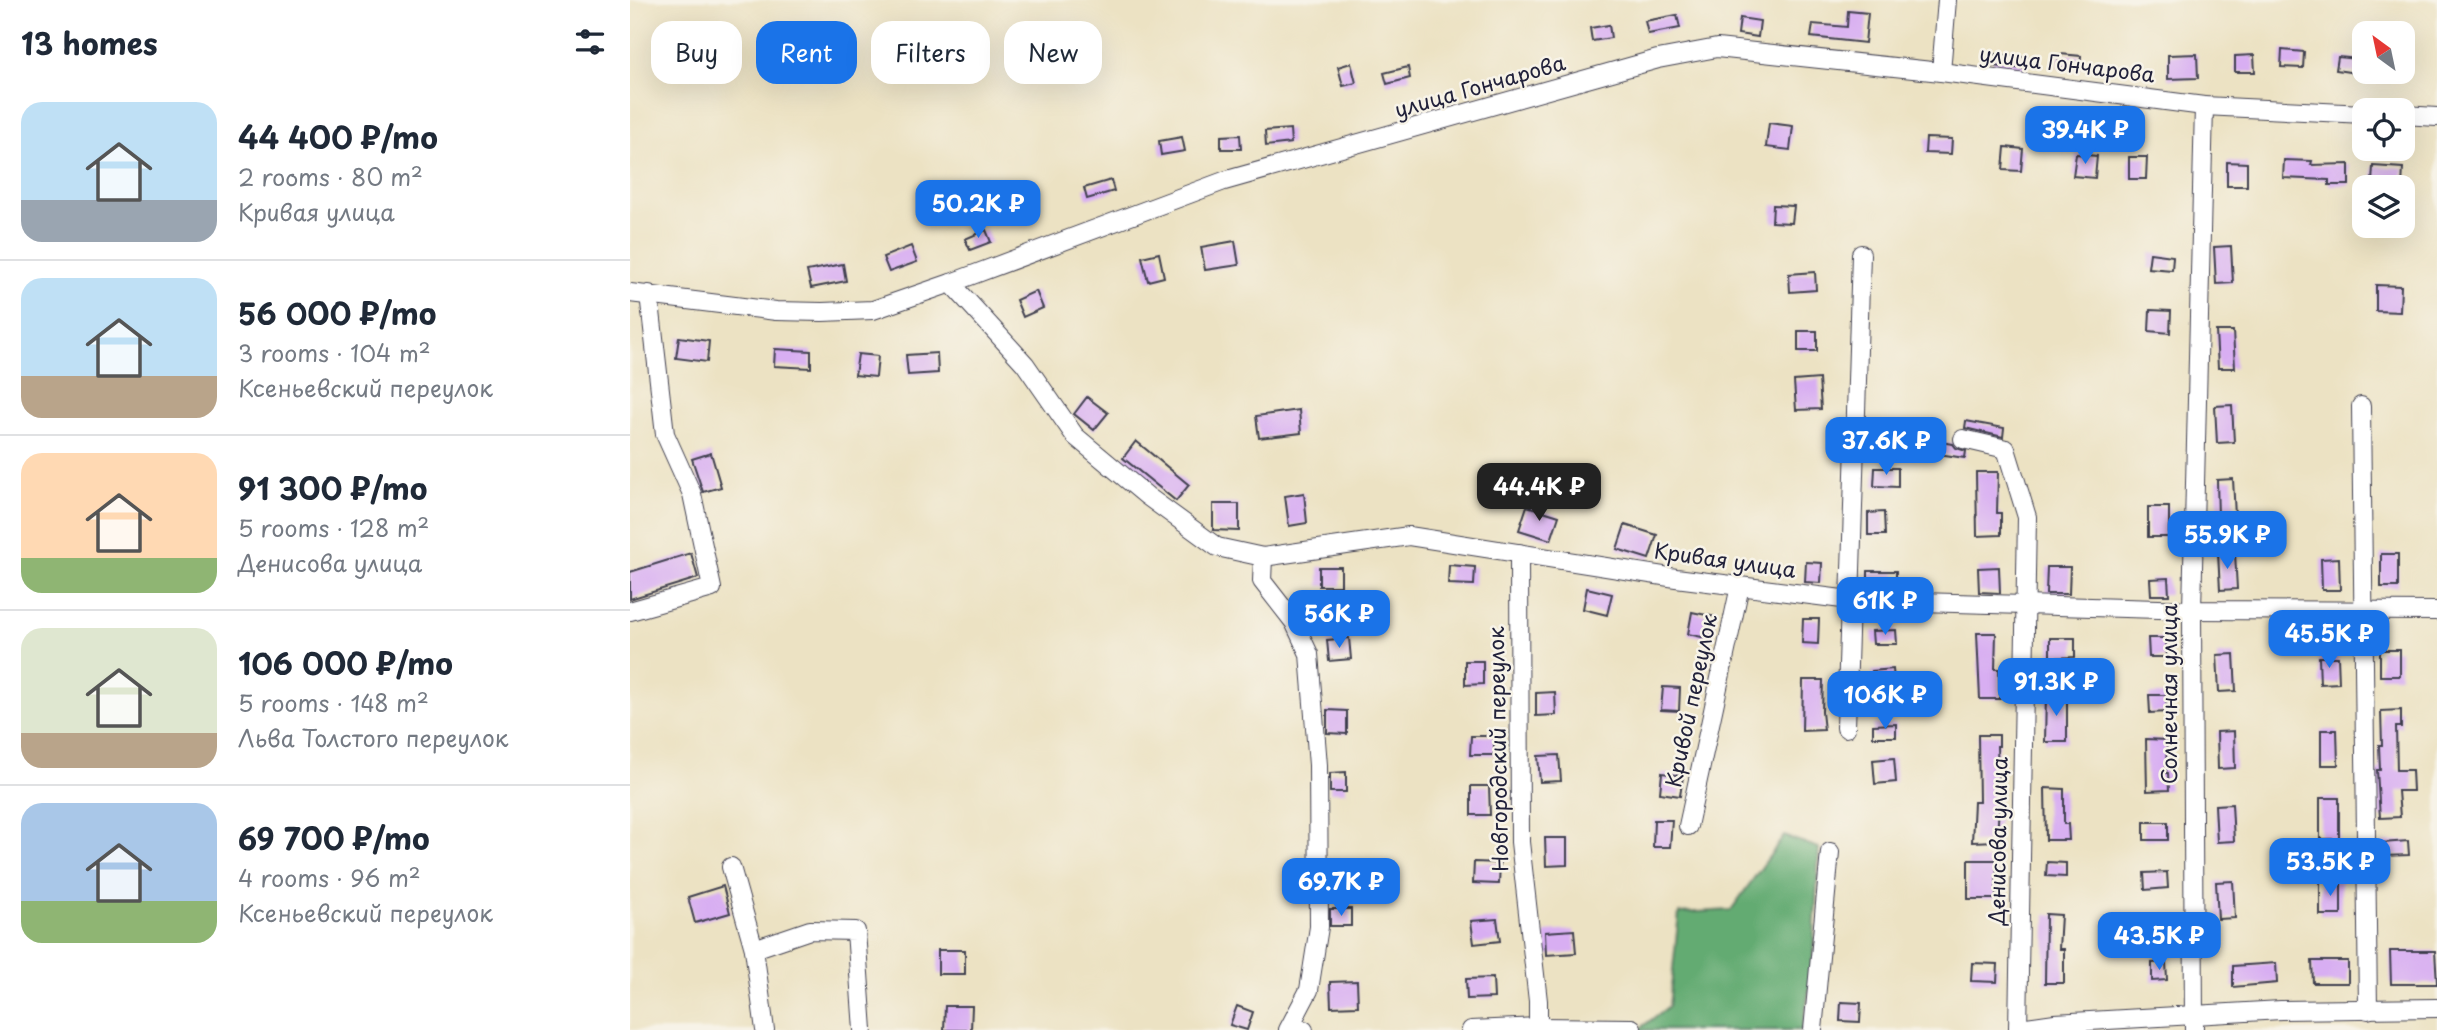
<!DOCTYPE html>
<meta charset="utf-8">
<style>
body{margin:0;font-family:"Playpen Sans",sans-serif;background:#f6f6f7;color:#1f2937;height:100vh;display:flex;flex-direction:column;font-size:26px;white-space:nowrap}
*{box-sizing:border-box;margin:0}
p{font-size:23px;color:#747a83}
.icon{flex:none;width:38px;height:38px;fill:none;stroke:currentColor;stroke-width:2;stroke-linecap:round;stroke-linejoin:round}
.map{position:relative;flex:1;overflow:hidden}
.sheet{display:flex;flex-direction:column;background:#fff;width:630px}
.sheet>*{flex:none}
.banner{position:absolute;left:21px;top:21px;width:665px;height:63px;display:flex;gap:14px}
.needle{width:46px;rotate:327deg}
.tools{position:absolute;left:1722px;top:21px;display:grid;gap:14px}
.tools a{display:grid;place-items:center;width:63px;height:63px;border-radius:14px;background:#fff;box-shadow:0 7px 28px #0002;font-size:35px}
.price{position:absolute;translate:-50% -60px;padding:0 16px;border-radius:14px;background:#1a73e8;color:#fff;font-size:23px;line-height:46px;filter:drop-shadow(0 2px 4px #0008)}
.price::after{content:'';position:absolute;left:50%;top:42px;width:21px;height:16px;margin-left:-10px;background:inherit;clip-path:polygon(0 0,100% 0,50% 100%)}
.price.current{background:#222;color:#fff}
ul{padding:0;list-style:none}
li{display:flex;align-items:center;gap:21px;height:175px;padding:0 21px}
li+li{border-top:2px solid #e0e1e3}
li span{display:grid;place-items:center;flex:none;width:196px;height:140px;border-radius:21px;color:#555}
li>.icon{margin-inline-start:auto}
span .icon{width:84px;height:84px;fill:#fffc;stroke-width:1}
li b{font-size:30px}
h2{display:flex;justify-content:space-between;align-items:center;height:84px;padding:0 21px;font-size:30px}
.chip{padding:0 24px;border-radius:21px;background:#fff;box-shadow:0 7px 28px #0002;font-size:24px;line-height:63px}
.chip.current{background:#1a73e8;color:#fff}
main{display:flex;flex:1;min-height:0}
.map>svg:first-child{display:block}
</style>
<main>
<section class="sheet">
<h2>13 homes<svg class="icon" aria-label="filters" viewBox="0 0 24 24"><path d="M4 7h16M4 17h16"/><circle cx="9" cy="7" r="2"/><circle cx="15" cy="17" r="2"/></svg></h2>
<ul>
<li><span style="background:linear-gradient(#bfe0f5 70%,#9aa5b1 0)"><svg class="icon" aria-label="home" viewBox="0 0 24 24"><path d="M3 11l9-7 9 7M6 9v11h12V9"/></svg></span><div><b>44 400 ₽/mo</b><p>2 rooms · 80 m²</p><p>Кривая улица</p></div></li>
<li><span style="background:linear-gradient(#bfe0f5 70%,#b9a48a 0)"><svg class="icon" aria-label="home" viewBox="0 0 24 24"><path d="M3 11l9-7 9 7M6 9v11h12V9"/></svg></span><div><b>56 000 ₽/mo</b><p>3 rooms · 104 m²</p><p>Ксеньевский переулок</p></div></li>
<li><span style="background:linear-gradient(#ffd9b3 75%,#8fb573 0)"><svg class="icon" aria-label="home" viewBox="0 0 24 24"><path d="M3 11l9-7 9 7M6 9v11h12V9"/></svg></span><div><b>91 300 ₽/mo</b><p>5 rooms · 128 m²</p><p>Денисова улица</p></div></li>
<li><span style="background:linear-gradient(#dfe7d0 75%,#b9a48a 0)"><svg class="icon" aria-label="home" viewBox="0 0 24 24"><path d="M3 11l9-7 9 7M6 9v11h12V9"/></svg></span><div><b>106 000 ₽/mo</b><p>5 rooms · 148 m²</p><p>Льва Толстого переулок</p></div></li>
<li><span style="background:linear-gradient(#a9c7e8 70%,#8fb573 0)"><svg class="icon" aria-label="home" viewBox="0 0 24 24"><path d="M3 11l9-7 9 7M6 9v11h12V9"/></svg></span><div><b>69 700 ₽/mo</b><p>4 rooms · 96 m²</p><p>Ксеньевский переулок</p></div></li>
</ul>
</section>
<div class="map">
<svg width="1807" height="1030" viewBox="0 0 1807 1030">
<rect width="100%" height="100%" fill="#f7f3e8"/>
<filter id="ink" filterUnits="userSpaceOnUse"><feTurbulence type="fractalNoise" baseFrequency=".0143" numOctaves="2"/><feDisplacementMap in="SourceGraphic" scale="14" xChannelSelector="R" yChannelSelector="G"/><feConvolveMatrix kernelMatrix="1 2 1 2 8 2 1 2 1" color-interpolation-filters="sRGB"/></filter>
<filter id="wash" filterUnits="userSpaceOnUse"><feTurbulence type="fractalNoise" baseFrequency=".00686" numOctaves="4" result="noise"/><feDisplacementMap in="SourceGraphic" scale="28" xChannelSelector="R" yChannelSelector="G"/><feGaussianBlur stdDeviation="1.57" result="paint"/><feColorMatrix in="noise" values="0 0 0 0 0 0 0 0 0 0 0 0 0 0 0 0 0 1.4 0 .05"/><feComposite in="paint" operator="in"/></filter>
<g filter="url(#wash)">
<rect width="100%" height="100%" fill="#ece2c3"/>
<path fill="#64ab72" stroke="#436656" stroke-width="2" d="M1154,836L1189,848L1182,974L1172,1030H1008L1039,1006L1049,913L1101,910Z"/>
<g id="blocks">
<g fill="#d8aef2">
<path d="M1218,11L1238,13L1235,43L1181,37L1183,24L1217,27Z"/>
<path d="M1047,15L1050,28L1018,34L1015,21Z"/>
<path d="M1110,18L1130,21L1128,37L1108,34Z"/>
<path d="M979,25L981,38L962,41L960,28Z"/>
<path d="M1652,50L1674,52L1673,68L1651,67Z"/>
<path d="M1364,54L1397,57L1396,69L1363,66Z"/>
<path d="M1430,54L1451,56L1450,70L1428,67Z"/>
<path d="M1567,54L1568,78L1538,79V55Z"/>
<path d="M1624,55L1625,72H1605V56Z"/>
<path d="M1708,57L1728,59L1726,73L1706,70Z"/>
<path d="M721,63L726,83L713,86L708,67Z"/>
<path d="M778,67L780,78L757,84L754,73Z"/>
<path d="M1139,123L1163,126L1160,150L1136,147Z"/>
<path d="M660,129L661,143L636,146L635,131Z"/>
<path d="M610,135L611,149H591V136Z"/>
<path d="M552,137L555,151L531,155L529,141Z"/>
<path d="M1296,138L1322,139L1321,154L1295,153Z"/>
<path d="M1375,147L1393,149L1391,171L1373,170Z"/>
<path d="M1446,154L1467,156L1465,178L1443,176Z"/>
<path d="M1499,157H1517L1516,179H1499Z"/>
<path d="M1654,160L1682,161L1681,165L1719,164V185H1699V180L1653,178Z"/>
<path d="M1597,162L1617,163V186H1597Z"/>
<path d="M1743,166L1773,168L1772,186L1742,183Z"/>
<path d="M481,180L484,191L457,199L454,188Z"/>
<path d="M1143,205L1164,206L1162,223L1142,222Z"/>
<path d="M356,230L361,242L340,250L335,239Z"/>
<path d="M605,241L609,265L575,270L571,247Z"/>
<path d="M281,246L287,262L259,272L253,257Z"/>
<path d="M1601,246L1603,283L1586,284L1584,247Z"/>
<path d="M529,253L534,277L518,281L512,257Z"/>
<path d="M1520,253L1543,256L1542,270L1518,268Z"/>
<path d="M213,264L216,281L181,288L177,271Z"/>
<path d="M1185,272L1186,290L1160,292L1159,274Z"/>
<path d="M1746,285L1771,286L1770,312L1746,311Z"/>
<path d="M406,291L413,308L393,317L386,300Z"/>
<path d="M1520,310L1541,311L1540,333L1519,331Z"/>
<rect x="1168" y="331" width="19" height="20"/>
<path d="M1586,331H1603L1605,368H1588Z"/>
<path d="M49,337L79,341L77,362L46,358Z"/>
<path d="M145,349L181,351V368L144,366Z"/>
<path d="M307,353L308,373L278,375L276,355Z"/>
<path d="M228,354L248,356L246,377L225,375Z"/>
<path d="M1189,379L1191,409L1166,410L1164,381Z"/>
<path d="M457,397L478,413L464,430L444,414Z"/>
<path d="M1602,405L1604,442L1587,443L1585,406Z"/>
<path d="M669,410L671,433L629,438L626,416Z"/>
<path d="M1336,421L1374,428L1373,437L1335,428Z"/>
<path d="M1297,440L1323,444L1326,448L1336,451L1335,458L1295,452Z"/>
<path d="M506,441L559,485L546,501L493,458Z"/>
<path d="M81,453L91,487L73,492L62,459Z"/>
<path d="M1245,468H1268V487L1244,486Z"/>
<path d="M1346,472H1368L1367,513H1371V535L1347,536Z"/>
<path d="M1603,479L1605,516L1588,517L1587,480Z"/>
<path d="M674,493L677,523L659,526L655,496Z"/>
<path d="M583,504H609V531L583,530Z"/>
<path d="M897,506L929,516L921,540L889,530Z"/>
<rect x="1518" y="507" width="21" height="30"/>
<path d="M1254,512L1255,535H1238V513Z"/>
<path d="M995,525L1027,535L1019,559L987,549Z"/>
<path d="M61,553L68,578L0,599V572Z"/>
<path d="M1588,553H1605L1607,589L1590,590Z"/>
<rect x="1751" y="554" width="17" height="33"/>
<path d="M1709,558L1710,590H1692L1691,559Z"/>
<path d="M1176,562L1192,563L1191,583L1175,582Z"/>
<path d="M819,565L845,567L844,585L818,584Z"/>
<rect x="689" y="567" width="22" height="19"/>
<path d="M1369,567L1370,593L1349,592L1348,568Z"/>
<path d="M1417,567H1440L1439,594H1416Z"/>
<path d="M1238,571H1266V590L1238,589Z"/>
<path d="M1538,578L1539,595H1521L1520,579Z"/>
<path d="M957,588L982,594L977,615L953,609Z"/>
<path d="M1062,612L1086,617L1081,639L1058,634Z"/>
<path d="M1173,619H1189L1188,644L1172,643Z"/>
<path d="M1266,630L1267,644H1243L1242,631Z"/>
<path d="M1347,633H1366L1365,669H1369L1370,699H1350Z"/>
<path d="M719,638L721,659L699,661L697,640Z"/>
<path d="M1420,638H1445V657L1420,658Z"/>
<path d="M1518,638H1536L1537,657H1519Z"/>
<rect x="1750" y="650" width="20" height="26"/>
<path d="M1604,654L1606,691L1589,692L1587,655Z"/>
<path d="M1689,657H1708L1709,683L1690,684Z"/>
<path d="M835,661H853V684L835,685Z"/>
<path d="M1263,669L1265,691L1243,692L1242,671Z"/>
<path d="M1173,680H1193L1192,712L1194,730L1172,731Z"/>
<path d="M1033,687L1050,688L1049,711L1031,710Z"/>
<path d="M925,692L926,715L906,716V693Z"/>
<path d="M1416,694L1437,695V742H1415Z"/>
<path d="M1519,695H1536L1537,712L1520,713Z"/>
<path d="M697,710L717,711V734L697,733Z"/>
<path d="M1771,710V727H1766L1767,770H1782L1783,791H1768L1770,817L1750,818L1747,770H1750L1749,745H1752L1751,711Z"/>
<path d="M1266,724V737H1243V725Z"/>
<path d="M1691,730H1707L1708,765H1691Z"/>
<path d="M1604,731L1605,768L1588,769L1587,732Z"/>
<path d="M1348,735H1369V746H1367L1369,803L1367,841L1342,842L1344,802H1349Z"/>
<path d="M841,736H864V755H840Z"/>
<path d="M1516,739L1537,740L1536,773H1538L1539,790L1517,791Z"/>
<path d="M929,755L931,781L910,782L908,756Z"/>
<path d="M1264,758L1266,782L1245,784L1243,760Z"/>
<path d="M716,772V792H700V773Z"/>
<path d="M1032,773L1053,776L1050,796L1030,793Z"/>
<path d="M841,786H859L860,815H841Z"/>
<path d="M1415,788L1434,789V824H1438L1439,840H1416Z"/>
<rect x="1690" y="798" width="19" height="41"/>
<path d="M1602,804L1604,841L1587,842L1585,805Z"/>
<path d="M1024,820H1042L1040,847H1023Z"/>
<rect x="1514" y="822" width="24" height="18"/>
<path d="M915,838H937V865L916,866Z"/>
<path d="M1778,841L1779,855L1753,856L1752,843Z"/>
<path d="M1338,860H1367L1366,899H1338Z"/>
<path d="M844,862L870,863L869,884L843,883Z"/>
<path d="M1417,862L1436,863V877L1416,876Z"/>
<path d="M1537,872L1538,888L1515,890L1514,873Z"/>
<path d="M1603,881L1605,918L1588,919L1586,882Z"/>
<rect x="1690" y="881" width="21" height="34"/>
<path d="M93,886L100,913L65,923L58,897Z"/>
<rect x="700" y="909" width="21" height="17"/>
<path d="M1416,914L1431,915L1429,949H1434V983H1415Z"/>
<path d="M1521,915L1538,916L1537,934L1520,933Z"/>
<path d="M867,919L870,941L844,944L841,921Z"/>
<path d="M944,930L946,953L916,955L915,932Z"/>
<rect x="308" y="950" width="27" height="24"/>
<path d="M1760,951H1805L1807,984H1761Z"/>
<path d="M1682,961H1718V983H1683Z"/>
<path d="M1536,962L1537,980L1522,981V963Z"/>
<path d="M1342,963L1368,964L1367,982L1341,981Z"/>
<path d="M1646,963L1647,983L1603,987V966Z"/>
<path d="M863,978L864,998L837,999L836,979Z"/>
<path d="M727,981L728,1006L701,1007L700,982Z"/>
<path d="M1211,1002L1231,1003L1230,1022L1210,1021Z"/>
<path d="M315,1006H342L341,1030H314Z"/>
<path d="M607,1006L623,1012L617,1030L600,1025Z"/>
</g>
</g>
</g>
<g filter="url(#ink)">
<use href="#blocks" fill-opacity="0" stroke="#403f4f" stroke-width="2"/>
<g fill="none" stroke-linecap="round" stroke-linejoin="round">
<g stroke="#403f4f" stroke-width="20">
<g id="minor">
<path d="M1311,72L1317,0"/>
<path d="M1773,115L1807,117"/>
<path d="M321,283L395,364L445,436L517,496L587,547L633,557L779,536L1046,578L1220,600L1562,610L1807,611"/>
<path d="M0,293L146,311L192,312L243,310L321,283L594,181L1028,59L1087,48L1311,72L1574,106L1734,114"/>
<path d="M1731,406L1738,1010"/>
<path d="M1333,439L1376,449L1397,517L1388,1030"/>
<path d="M889,553L890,842L908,1001V1027"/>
<path d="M633,557L632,581L664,622L679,654L688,765L689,927L679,990L658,1030H674"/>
<path d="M0,611L82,588L62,494L35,434L19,294"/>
<path d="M1216,728L1231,254"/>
<path d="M1058,826L1110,586"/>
<path d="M101,867L124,949L135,1030"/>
<path d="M124,949L180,930L226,931L233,1030"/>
<path d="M1389,1028L1425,1023L1651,1010L1807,1008"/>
<path d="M841,1030L908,1027L1002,1028"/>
<path d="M1183,1030L1200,852"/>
<path d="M1564,1030L1562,610L1574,106"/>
</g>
</g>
<use href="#minor" stroke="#fff" stroke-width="18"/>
</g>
</g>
<g text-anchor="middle" stroke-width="5" stroke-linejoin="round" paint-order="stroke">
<g font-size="21" fill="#22223b" stroke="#f7f3e8">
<text transform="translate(1437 65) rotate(7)" y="7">улица Гончарова</text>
<text transform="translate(850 87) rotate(-16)" y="7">улица Гончарова</text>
<text transform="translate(1095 561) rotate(8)" y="7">Кривая улица</text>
<text transform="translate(1540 694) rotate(-90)" y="7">Солнечная улица</text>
<text transform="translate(1062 701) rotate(-78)" y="7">Кривой переулок</text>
<text transform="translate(869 749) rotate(-91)" y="7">Новгородский переулок</text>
<text transform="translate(1369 841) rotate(-89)" y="7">Денисова улица</text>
</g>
</g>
</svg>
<div class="tools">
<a><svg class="needle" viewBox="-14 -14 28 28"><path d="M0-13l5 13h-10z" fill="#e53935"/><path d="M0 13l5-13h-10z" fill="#747a83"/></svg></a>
<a><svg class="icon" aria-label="locate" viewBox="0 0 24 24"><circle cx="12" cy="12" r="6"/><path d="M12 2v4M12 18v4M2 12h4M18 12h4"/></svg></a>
<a><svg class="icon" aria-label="layers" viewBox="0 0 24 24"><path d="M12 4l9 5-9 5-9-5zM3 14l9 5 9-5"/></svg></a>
</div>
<b class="price" style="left:1455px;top:166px">39.4K ₽</b>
<b class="price" style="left:348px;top:240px">50.2K ₽</b>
<b class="price" style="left:1256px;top:477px">37.6K ₽</b>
<b class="price current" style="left:909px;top:523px">44.4K ₽</b>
<b class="price" style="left:1597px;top:571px">55.9K ₽</b>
<b class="price" style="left:1255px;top:637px">61K ₽</b>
<b class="price" style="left:709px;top:650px">56K ₽</b>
<b class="price" style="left:1699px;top:670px">45.5K ₽</b>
<b class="price" style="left:1426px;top:718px">91.3K ₽</b>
<b class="price" style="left:1255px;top:731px">106K ₽</b>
<b class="price" style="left:1700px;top:898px">53.5K ₽</b>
<b class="price" style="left:711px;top:918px">69.7K ₽</b>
<b class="price" style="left:1529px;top:972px">43.5K ₽</b>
<div class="banner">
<a class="chip">Buy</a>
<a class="chip current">Rent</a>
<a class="chip">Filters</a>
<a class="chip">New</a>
</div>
</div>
</main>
